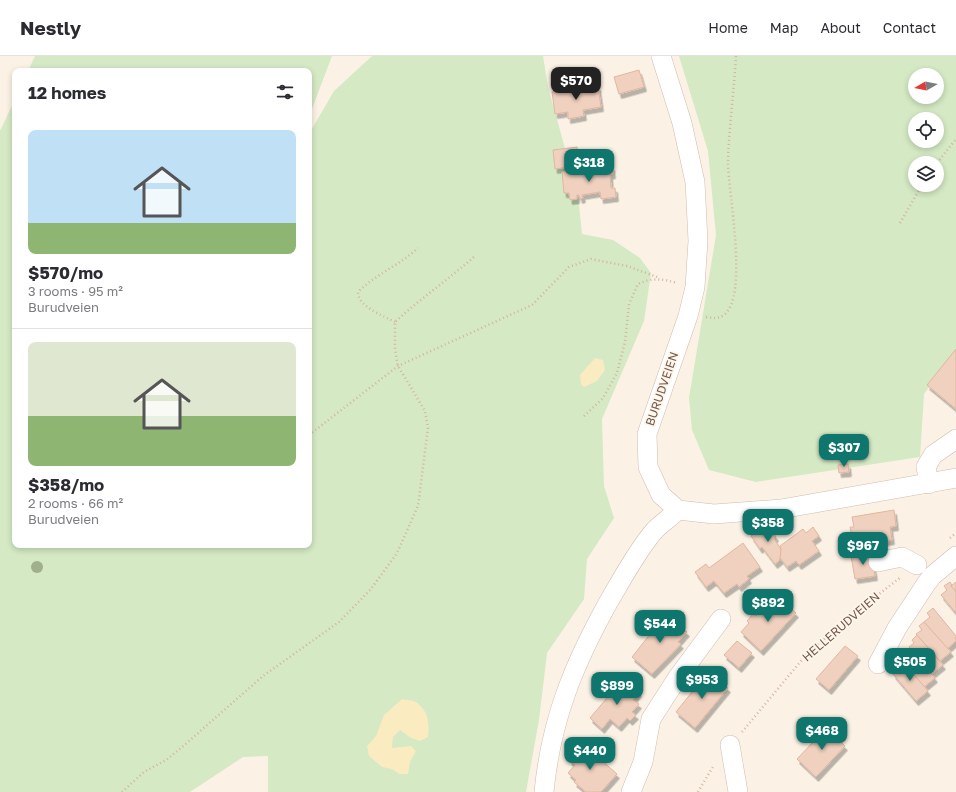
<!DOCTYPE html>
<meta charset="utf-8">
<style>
body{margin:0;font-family:"Golos Text",sans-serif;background:#f2f2f3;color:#2b2b33;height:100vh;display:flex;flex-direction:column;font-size:15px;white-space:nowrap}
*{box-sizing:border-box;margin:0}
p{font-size:13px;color:#7c7c81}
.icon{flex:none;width:22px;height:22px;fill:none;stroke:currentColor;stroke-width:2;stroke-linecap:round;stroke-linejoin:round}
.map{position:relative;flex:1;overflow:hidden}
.sheet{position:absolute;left:12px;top:12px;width:300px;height:480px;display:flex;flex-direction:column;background:#fff;border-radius:8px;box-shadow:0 2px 6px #0003}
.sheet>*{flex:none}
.needle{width:26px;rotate:261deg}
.buttons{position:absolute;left:908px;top:12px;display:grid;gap:8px}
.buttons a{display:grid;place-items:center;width:36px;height:36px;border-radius:50%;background:#fff;box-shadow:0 2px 6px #0003;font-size:20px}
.price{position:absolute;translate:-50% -34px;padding:0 9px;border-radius:8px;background:#0f766e;color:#fff;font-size:13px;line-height:26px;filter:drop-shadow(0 1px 2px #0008)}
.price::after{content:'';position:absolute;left:50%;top:24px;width:12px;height:9px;margin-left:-6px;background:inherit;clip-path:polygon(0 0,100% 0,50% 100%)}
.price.current{background:#222;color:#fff}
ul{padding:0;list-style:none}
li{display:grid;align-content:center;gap:8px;height:212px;padding:0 16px}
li+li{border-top:1px solid #e1e1e2}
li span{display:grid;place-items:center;height:124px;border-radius:8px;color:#555}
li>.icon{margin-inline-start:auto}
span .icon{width:72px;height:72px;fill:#fffc;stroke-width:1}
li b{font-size:17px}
h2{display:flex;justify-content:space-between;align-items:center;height:48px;padding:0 16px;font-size:17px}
header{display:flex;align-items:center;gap:24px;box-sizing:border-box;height:56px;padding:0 20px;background:#fff;border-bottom:1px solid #e1e1e2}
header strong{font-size:19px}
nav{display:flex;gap:22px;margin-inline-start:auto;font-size:14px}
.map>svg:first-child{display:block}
</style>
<header>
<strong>Nestly</strong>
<nav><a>Home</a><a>Map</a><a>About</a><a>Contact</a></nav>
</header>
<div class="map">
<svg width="956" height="736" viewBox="0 0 956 736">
<defs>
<filter id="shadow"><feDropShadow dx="2.5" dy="4.5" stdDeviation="0" flood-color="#0004"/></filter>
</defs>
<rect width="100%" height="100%" fill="#fbf2e5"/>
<g fill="#d4e9c4" fill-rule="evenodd">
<path d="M35,0H332L309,61V15H28Z"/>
<path d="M372,0H543L548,31L578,139L582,178L613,184L640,202L651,217L644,265L602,363L604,430L614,462L587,503L584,543L547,597L539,664L526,736H268V700L243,701L190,736H0V75L15,43V489H309V78L334,35Z"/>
<path d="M679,0H956V296L924,338L920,401L756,426L709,414L692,374L689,342L716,179L708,95ZM915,19H937V41H915ZM915,63H937V85H915ZM915,107H937V129H915Z"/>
</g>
<g fill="#faebc1">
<path d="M595,302L603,304L605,314L597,325L584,331L581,328L580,319Z"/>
<path d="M402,643C405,644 411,644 414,645C428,652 430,668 428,681L420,685L411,682L400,674L393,681L392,692L411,690L416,695L410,706L408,718H399L392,713L382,711L369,700L367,690L376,680L384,659Z"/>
</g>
<g fill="#f0d0be" stroke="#e2b69f" filter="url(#shadow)">
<path d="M639,14L644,31L619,38L614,21Z"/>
<path d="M598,30L601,51L583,54L584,60L568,63V56L555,58L552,36Z"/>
<path d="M577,91L580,109L555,113L553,94Z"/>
<path d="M612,110L613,118L610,119L611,132H615L616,141L601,143L600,136L582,139L583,142L580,143L579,139H577V143L570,144L569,137H564L562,116Z"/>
<path d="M956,293V353L927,329Z"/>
<path d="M848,408L849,416L839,417L838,409Z"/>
<path d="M894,454L896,470L890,471L892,484L857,490L855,481H852L850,471H854L852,461Z"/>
<path d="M767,469L776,481L774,483L781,493L780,504L775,508L762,491L760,493L751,480Z"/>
<path d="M813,471L819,480L812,485L819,495L799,509L796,505L787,511L781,503L780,504L781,493L780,490L803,473L806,477Z"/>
<path d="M743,487L760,511L747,520L749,523L739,531L737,528L724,537L714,525L706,531L695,516L706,508L709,512Z"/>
<path d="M871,497L875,520L855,523L851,500Z"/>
<path d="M950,526L956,536V557L941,539L947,534L944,530Z"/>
<path d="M956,526V536L951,530Z"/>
<path d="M775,539L796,557L761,595L741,576L749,567L747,565L753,558L756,560Z"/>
<path d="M933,552L956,580V585L947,593L924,566L930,561L927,557Z"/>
<path d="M666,558L687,576L678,586L681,588L652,618L632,601Z"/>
<path d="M924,566L951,596L940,605L916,578L922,574L919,570Z"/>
<path d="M917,579L943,609L932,618L909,591L914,587L912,584Z"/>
<path d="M737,585L752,597L739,612L724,599Z"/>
<path d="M845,590L858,600L829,634L816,623Z"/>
<path d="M910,592L935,622L924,631L901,604L907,600L904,596Z"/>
<path d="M902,605L928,635L916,645L893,618L899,613L897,610Z"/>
<path d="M708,616L728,632L695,672L676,656Z"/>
<path d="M623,623L639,636L633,644L639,648L632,656L636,659L630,665L627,662L619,671L610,663L602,673L590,662Z"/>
<path d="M829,669L840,679L836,682L845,690L816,721L797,703Z"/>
<path d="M583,688L617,718L601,736H586L574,726L576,724L568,717L575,709L569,704Z"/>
</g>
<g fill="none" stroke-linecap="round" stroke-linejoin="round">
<g stroke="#cfbcaf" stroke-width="20">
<g id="minor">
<path d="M661,0L682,67L695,126L698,185L695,231L688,260L647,378L648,411L661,439L678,454L714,458L781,453L956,422"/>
<path d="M929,428L926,411L933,399L956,383"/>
<path d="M878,506L902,501L917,509"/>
<path d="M878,608L897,572L926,528L932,520L956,500"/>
<path d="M730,689L738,736"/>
<path d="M544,736C551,663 574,608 609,545C622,523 638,493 655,474C662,467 671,461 678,454"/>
<path d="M631,736L643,706L651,663L678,621L721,563"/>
</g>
</g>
<g stroke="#d5b3a1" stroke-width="2.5" stroke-dasharray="1 3" stroke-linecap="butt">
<path d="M937,107L956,83"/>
<path d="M900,167L922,129"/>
<path d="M706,261C713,262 718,263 724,259C749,240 728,136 728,106C729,71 734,35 736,0"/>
<path d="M395,266C384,260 358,251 358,236C376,218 400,209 418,192"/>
<path d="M584,360L603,342L617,317L625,286L629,248L638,228C652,221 663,223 677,227"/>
<path d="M309,379L398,310L532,249L569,211L591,203L627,210L660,222"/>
<path d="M950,482L956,477"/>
<path d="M742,676L806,599L847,563L901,521"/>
<path d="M122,736L144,716L166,704L181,692L263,620L339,566L371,533L397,497L418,450L428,372L425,355L398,310L395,293V266C421,242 449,223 475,200"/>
<path d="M698,736L714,709"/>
</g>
<use href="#minor" stroke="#fff" stroke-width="19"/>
</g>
<circle fill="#a0af8c" cx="37" cy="511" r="6"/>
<g text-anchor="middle" stroke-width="3.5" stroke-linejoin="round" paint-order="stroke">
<g font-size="12" fill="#74584b" stroke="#fef6eb">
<text transform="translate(662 333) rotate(-71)" y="4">BURUDVEIEN</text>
<text transform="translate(841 571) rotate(-41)" y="4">HELLERUDVEIEN</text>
</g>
</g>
</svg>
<div class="buttons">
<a><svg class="needle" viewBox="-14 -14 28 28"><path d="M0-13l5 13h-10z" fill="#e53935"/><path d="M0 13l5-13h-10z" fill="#7c7c81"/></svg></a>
<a><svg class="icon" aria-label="locate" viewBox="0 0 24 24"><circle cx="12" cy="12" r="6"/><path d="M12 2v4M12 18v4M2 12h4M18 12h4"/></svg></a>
<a><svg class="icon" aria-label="layers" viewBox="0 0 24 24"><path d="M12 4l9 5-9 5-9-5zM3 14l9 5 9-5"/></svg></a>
</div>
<b class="price current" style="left:576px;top:45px">$570</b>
<b class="price" style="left:589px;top:127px">$318</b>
<b class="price" style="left:844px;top:412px">$307</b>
<b class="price" style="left:768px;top:487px">$358</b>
<b class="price" style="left:863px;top:510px">$967</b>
<b class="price" style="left:768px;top:567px">$892</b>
<b class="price" style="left:660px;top:588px">$544</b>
<b class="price" style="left:910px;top:626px">$505</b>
<b class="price" style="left:702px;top:644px">$953</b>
<b class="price" style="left:617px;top:650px">$899</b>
<b class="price" style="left:822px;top:695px">$468</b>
<b class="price" style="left:590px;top:715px">$440</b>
<section class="sheet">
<h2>12 homes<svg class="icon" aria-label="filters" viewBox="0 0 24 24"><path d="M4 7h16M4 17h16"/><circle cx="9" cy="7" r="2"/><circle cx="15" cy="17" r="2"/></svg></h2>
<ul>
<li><span style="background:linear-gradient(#bfe0f5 75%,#8fb573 0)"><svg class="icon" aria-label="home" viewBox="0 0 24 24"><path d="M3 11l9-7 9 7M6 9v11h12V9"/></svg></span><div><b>$570/mo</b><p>3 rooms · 95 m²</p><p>Burudveien</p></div></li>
<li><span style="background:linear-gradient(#dfe7d0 60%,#8fb573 0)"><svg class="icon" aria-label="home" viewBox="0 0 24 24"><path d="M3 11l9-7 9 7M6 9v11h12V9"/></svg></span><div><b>$358/mo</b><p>2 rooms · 66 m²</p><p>Burudveien</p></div></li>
</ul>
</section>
</div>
